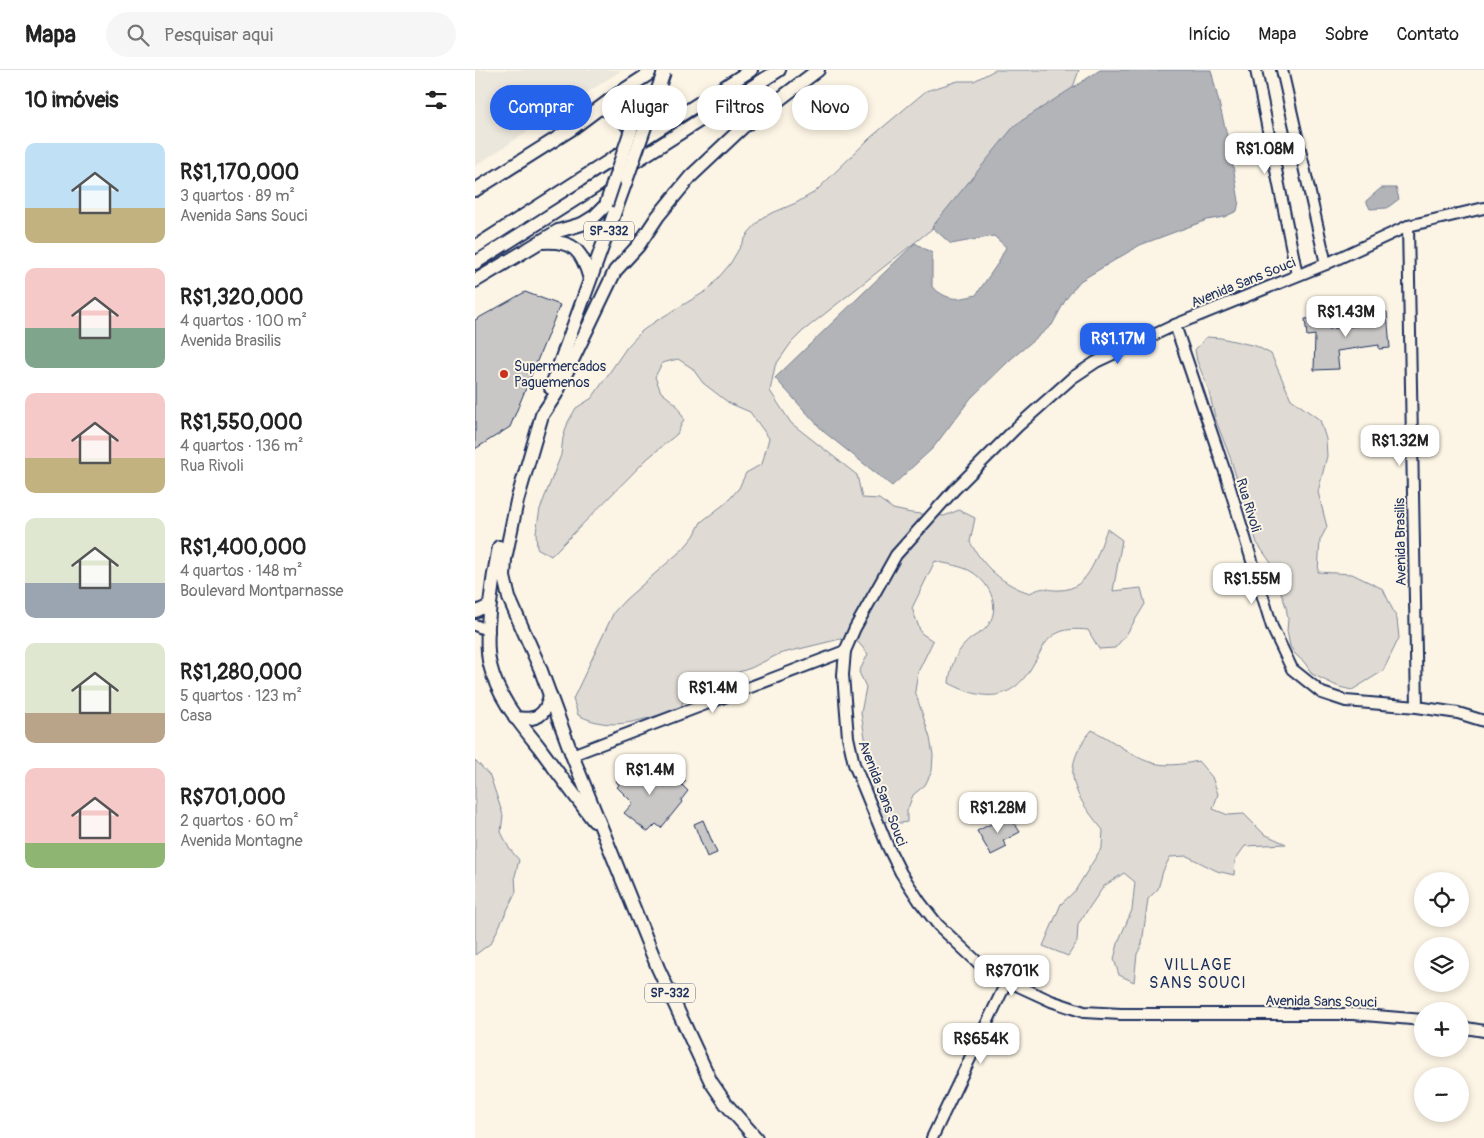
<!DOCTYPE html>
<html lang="pt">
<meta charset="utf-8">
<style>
body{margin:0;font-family:Pangolin,sans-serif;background:#f6f6f6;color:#222;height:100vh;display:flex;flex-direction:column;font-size:19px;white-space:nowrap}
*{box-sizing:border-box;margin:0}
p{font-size:16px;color:#767676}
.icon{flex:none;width:28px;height:28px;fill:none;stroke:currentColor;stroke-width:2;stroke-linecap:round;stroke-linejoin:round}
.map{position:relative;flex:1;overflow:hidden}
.drawer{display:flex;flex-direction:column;background:#fff;width:475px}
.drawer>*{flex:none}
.top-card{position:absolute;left:15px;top:15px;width:475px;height:45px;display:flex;gap:10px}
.controls{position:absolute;left:939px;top:802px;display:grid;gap:10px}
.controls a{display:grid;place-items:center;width:55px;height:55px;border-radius:50%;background:#fff;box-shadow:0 2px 8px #0003;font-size:25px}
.price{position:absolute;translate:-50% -42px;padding:0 11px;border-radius:10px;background:#fff;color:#222;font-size:16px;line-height:32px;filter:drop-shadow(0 1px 2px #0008)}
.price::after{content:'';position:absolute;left:50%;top:30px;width:15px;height:11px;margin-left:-8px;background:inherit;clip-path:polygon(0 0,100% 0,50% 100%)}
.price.on{background:#2563eb;color:#fff}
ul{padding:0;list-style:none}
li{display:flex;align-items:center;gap:15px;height:125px;padding:0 25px}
li span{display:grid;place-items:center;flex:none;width:140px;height:100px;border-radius:10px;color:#555}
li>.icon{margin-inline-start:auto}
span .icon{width:60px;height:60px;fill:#fffc;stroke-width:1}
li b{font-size:21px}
h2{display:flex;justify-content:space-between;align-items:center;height:60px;padding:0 25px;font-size:21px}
.tag{padding:0 18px;border-radius:22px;background:#fff;box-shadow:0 2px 8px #0003;font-size:18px;line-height:45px}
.tag.on{background:#2563eb;color:#fff}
header{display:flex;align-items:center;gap:30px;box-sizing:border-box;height:70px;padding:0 25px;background:#fff;border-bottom:1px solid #e0e0e0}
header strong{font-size:24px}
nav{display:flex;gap:28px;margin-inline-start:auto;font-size:18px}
.search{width:350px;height:45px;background:#f6f6f6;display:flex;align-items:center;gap:12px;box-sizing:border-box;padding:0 18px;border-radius:28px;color:#767676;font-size:19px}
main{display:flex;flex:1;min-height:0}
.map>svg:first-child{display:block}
</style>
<header>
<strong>Mapa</strong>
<div class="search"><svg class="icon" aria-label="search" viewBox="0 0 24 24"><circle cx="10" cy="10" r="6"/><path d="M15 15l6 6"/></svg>Pesquisar aqui</div>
<nav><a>Início</a><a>Mapa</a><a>Sobre</a><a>Contato</a></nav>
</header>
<main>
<section class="drawer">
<h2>10 imóveis<svg class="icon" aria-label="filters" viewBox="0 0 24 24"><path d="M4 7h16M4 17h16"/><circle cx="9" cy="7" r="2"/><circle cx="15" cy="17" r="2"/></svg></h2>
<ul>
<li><span style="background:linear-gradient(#bfe0f5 65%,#c2b280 0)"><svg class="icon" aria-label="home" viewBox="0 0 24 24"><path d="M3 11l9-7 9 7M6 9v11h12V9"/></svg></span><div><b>R$1,170,000</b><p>3 quartos · 89 m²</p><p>Avenida Sans Souci</p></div></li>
<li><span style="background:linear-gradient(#f6c9c9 60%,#7fa58c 0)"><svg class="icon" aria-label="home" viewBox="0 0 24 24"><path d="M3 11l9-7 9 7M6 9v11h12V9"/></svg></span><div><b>R$1,320,000</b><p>4 quartos · 100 m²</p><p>Avenida Brasilis</p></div></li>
<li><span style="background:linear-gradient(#f6c9c9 65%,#c2b280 0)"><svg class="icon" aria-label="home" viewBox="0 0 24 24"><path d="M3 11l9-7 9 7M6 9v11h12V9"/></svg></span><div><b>R$1,550,000</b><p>4 quartos · 136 m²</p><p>Rua Rivoli</p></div></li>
<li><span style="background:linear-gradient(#dfe7d0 65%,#9aa5b1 0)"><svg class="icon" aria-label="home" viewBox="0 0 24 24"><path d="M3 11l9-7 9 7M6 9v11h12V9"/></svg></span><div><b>R$1,400,000</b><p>4 quartos · 148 m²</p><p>Boulevard Montparnasse</p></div></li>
<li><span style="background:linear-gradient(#dfe7d0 70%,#b9a48a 0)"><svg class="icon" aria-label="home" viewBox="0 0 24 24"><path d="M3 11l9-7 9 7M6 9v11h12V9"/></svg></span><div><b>R$1,280,000</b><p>5 quartos · 123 m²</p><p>Casa</p></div></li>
<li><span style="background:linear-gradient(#f6c9c9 75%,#8fb573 0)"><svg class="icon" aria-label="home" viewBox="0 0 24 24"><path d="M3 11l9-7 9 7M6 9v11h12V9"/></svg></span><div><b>R$701,000</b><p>2 quartos · 60 m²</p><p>Avenida Montagne</p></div></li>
</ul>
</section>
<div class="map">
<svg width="1009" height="1068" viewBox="0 0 1009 1068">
<rect width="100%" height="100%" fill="#fcf5e5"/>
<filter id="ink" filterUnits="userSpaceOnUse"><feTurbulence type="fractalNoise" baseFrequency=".02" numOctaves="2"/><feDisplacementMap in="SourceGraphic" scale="10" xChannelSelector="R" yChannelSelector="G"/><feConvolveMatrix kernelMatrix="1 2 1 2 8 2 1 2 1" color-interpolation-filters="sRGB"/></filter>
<g filter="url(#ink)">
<path fill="#ece7dc" d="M0,0H147L0,96Z"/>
<g fill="#dfdbd4" stroke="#7d8599">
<path d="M520,0H604L596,23L554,82L328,261L316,273L300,296L295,321L316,353L382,405L387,428L404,429L418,439L436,443L469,446L484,440L500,448L495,472C508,496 528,515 555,523C574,514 568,521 585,520C615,520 623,482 632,459L647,470L638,521L666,518L670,534L651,565L640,578L624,579L613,560C601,559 590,558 579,565C569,571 565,584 559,593C538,632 510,632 474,613C476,593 482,579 498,567C502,564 508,562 511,558C527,539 516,514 497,502C488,496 471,494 460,491L437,538L446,563L458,571L443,602L440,621L455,668L458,685L457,701L450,715L438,725L432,741V752L426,753L407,751L391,722L397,707L399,690L391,674L386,643L391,617L384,602L393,584L383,572L365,569L304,584L276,598L255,605L230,609L214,620L204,640C167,648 140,664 103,645L98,629L139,542L150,530L208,479L219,466L226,452L252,432L264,418L271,403L287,394L294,368L275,342L254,333L228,313L217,298L203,289L187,293L180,307L186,322L201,334L209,349L202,364L173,388L76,486L62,478L61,462L65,439L86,385L88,368L93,352L101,338L117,328L152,277L167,261L181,251L233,220L255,194L274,162L288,147L321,133L340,122L395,68L451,21L483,11H499Z"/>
<path d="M731,267L746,268L781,276L796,284L816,329L845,350L851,369L852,386L843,422L852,457L845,470L843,502L877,504L908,519L922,549L924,568L908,601L877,620L864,617L837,604L830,593L820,584L815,576L812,561L813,549L811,537L796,493L782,473L755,387L741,351L733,318L722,291L720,280Z"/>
<path d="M617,660C661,682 668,704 723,691L737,707L743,724L738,739L753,745L769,744L789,764L811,774L770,776L760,790L759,805L742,801L712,786L695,787L688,801L683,819L673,829L667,874L662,884L659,912L644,905L639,889L644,870L657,840L660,812L649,803L629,816L603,854L602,872L593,886L568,876L586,834L600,821L627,777L628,760C599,725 583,700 617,660Z"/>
<path d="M0,690L15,706L28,745L26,762L34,778L44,790L40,806L41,822L16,873L0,885Z"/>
</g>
<g fill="#b2b4b8" stroke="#767f94">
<path d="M625,0H736L755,78L764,131L762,141L749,147L732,150L665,175L605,211L591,229L577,255L536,289L496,328L458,378L417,416L349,362L300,308L440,173L457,183V217C474,231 481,230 501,225L523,193L531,177L519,166L476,174L457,157L540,55Z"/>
<path d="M906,118H921L924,129L912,138L895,139L891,131Z"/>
</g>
<g fill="#c8c7c6" stroke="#1b2f5e">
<path d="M50,222L85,235L35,357L0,379V250Z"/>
<path d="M912,242L915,278L904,279V275L862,281L864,299L839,300L840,265L832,266L830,249L853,247L854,259L890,255V245Z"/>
<path d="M155,690L160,695L162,692L191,717L203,703L211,711L207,715L213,721L206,730L207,732L186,758L181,754L173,762L149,743L158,733L142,717L144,715L141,711L151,700L149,698Z"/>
<path d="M534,745L545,762L528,771L532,777L516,785L502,761Z"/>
<path d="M228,750L242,783L232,787L219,754Z"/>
</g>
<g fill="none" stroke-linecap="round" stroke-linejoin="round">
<g stroke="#1b2f5e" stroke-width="14">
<g id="minor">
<path d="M781,0L822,205"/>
<path d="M807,0L851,194"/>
<path d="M933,156L942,637"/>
<path d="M700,255L751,405L797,557L817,599L847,623L871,631L942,637L983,643L1009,651"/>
<path d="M0,542L16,534"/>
<path d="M0,555L14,561"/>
<path d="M97,685L370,581"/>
<path d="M948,950L878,944H646L609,942L576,931L513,902L463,855L445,832L426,803L413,777L379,694L373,667L368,605L370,581L380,558L421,485L479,420L543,356L597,308L621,292L700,255L851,194L933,156L1009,138"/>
<path d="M985,957L1009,961"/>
<path d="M457,1068L532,911"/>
</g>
</g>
<g stroke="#1b2f5e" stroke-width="16">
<g id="major">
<path d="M126,38L143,44L156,60"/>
<path d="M0,120L95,60L146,22L180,0"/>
<path d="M67,172C98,170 107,180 115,209"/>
<path d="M0,177L276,0"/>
<path d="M0,193L304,0"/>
<path d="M0,211L83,161L107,154L120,146L131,135"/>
<path d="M76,318L151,111"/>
<path d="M24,477C18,506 8,568 15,595C23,628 44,652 64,677C82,702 101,727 119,751"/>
<path d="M40,648C61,651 71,646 75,625"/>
<path d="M281,1068L251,1034L236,1012L183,898L97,685L65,598L34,528L29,507L30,489L42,431L67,345L81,324L140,201L163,176L183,146L216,106L268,57L343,0"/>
</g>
</g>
<use href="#minor" stroke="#fcf5e5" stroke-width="10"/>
<use href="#major" stroke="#fcf5e5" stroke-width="12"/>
<g stroke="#1b2f5e" stroke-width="16" stroke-linecap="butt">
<g id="major-bridge">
<path d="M151,111L189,2"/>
<path d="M131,135L156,60"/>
</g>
</g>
<use href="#major-bridge" stroke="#fcf5e5" stroke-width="12"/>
</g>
</g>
<circle fill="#c8321e" stroke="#fcf5e5" stroke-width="2" cx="29" cy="304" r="5"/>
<g text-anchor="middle" stroke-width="4" stroke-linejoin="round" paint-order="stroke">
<g fill="#fcf5e5" stroke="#5e6a86" stroke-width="1">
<rect x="109" y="151.5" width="50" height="19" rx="4"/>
<rect x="170" y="913.5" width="50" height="19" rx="4"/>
</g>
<g font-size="12" font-weight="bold" fill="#1b2f5e">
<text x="134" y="165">SP-332</text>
<text x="195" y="927">SP-332</text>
</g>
<g font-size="14" fill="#1b2f5e" stroke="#fcf5e5">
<text transform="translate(768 212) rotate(-22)" y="5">Avenida Sans Souci</text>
<text transform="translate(774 435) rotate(73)" y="5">Rua Rivoli</text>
<text transform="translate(925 472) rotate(-91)" y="5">Avenida Brasilis</text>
<text transform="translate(408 723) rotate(69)" y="5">Avenida Sans Souci</text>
<text transform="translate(846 931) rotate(1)" y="5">Avenida Sans Souci</text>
</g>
<g font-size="14" fill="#1b2f5e" stroke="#fcf5e5" text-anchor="start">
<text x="39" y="301">Supermercados<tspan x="39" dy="16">Paguemenos</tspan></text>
</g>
<g font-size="16" letter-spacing="1" fill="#1b2f5e" stroke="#fcf5e5">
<text x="723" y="900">VILLAGE<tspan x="723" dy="18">SANS SOUCI</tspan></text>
</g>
</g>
</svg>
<div class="controls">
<a><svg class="icon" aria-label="locate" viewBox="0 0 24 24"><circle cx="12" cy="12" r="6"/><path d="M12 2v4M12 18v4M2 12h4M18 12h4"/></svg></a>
<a><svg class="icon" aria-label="layers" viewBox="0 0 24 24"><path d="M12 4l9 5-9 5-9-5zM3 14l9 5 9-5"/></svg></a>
<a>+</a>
<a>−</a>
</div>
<b class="price" style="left:790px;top:105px">R$1.08M</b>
<b class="price" style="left:871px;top:268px">R$1.43M</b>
<b class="price on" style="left:643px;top:295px">R$1.17M</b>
<b class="price" style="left:925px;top:397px">R$1.32M</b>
<b class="price" style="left:777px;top:535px">R$1.55M</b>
<b class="price" style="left:238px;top:644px">R$1.4M</b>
<b class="price" style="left:175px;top:726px">R$1.4M</b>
<b class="price" style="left:523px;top:764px">R$1.28M</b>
<b class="price" style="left:537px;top:927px">R$701K</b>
<b class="price" style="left:506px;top:995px">R$654K</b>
<div class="top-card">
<a class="tag on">Comprar</a>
<a class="tag">Alugar</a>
<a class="tag">Filtros</a>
<a class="tag">Novo</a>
</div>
</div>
</main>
